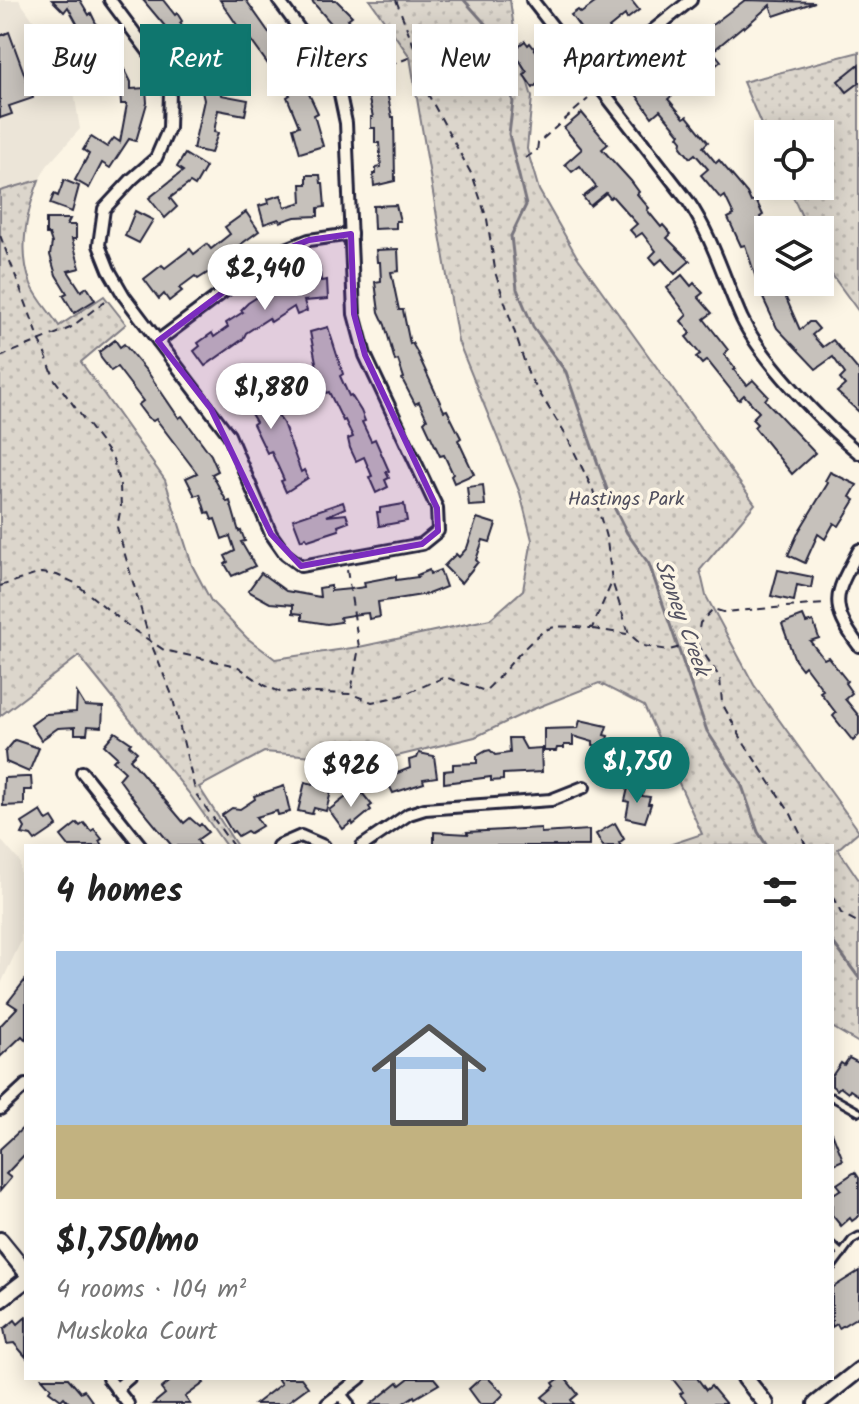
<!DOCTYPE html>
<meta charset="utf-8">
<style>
body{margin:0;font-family:Kalam,sans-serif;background:#f2f2f2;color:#222;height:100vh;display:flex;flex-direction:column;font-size:30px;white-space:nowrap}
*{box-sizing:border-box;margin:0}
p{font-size:26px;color:#767676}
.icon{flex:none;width:44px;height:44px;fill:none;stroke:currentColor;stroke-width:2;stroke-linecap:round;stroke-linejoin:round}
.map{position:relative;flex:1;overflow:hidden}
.drawer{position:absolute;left:24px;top:844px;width:810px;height:536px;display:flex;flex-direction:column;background:#fff;border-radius:0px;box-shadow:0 4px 20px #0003}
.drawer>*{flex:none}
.hud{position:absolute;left:24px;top:24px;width:812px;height:72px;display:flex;gap:16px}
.fabs{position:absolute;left:754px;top:120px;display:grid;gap:16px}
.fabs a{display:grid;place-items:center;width:80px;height:80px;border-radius:0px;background:#fff;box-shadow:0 4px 20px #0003;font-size:40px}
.price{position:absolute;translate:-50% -68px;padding:0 18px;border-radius:28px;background:#fff;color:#222;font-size:26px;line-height:52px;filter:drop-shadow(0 2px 4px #0008)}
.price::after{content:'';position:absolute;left:50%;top:48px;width:24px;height:18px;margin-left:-12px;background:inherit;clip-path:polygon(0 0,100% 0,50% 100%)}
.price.on{background:#0f766e;color:#fff}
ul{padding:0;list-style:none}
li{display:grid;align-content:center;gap:16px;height:424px;padding:0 32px}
li span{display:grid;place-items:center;height:248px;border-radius:0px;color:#555}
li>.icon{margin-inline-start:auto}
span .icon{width:144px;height:144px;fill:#fffc;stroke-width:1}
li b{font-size:34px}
h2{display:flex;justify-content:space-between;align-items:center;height:96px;padding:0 32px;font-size:34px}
.pill{padding:0 28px;border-radius:0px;background:#fff;box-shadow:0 4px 20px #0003;font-size:28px;line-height:72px}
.pill.on{background:#0f766e;color:#fff}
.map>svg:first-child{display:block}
</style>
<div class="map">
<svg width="859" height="1404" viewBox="0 0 859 1404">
<defs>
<pattern id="park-dots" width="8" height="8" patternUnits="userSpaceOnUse" patternTransform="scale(2)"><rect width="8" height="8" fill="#dcd6cc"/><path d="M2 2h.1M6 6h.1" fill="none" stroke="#bcb7b0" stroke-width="1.8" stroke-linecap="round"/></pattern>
</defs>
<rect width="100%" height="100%" fill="#fcf5e5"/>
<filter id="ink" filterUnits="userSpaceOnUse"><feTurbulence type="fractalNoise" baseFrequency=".0125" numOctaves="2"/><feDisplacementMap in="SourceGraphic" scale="16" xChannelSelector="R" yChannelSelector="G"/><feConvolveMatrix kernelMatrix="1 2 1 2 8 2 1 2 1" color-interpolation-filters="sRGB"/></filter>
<g filter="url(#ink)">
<g fill="#ece5d8">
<path d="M0,0H19L71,74L80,129L47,166L39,180L0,191Z"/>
<path d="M0,839L20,862L21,941L0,986Z"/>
</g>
<g fill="url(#park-dots)" stroke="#7f7c84" stroke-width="2">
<path d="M370,0H510L516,43L532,97L527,149L539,190L576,255L755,504L700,570L706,596L754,685L859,831L838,849L859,880V1043L832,1027V846H666L702,834L644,706L599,683L531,710L475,737L377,761L264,752L199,787L237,846H226L188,792L79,656L0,716V191L39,180C27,211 18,251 31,284C37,299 51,313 59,326L104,296L126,324L81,362L165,480L192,565L211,601L247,638L275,659L359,647L490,619L523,590L532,540L520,493L458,341L410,57Z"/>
<path d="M859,52V312L824,264L820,256V230H808L788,186H820V134H768V141L743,82Z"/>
</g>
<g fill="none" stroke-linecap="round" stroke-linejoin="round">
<g stroke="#78757e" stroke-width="3">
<path d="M464,0L488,27L502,59L513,102L509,134L526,205L511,236L517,289L533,327L566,372L611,501L627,533L649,564L707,731L741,783L758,832L767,846"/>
<path d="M832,941L859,978"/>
</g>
</g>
<g fill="#c6c1bb" stroke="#22223b" stroke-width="2">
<path d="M52,0H80L89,15L91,13L105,42L108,41L114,54L116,52L131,82V89L146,88L147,103L136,141L129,139L110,168L102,163L89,188L75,180L89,154L83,150L91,137L107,147L114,138L120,142L127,104H121L120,90L95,96L93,88L114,82L101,56L92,60L87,51L91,49L68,7L64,12Z"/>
<path d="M143,0H163L175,15L177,13L182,21L180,23L204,50L216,41L224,52L218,57L223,77L217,78L221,95L248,100L245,115L218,110L214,132L218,133L211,153L193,149L204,100L195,62Z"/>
<path d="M220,0H246L277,44L278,43L304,75L301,77L318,113L314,115L323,146L300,153L293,128L299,126L287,97L290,95L247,35L242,39L233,28L237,25Z"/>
<path d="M311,0H336L352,16L348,19L364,38L370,34L382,52L363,69L356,58L360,55L349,39L346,41Z"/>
<path d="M599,0H631L639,10L627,19L625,15L609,28L612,32L591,43L571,15L578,10L581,13Z"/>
<path d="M745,0L815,2L774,16L770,5L744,28L743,26L713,51L721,61L700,78L697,74L668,99L684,118L687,116L708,142L703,147L716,163L719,160L747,193L751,202L756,200L763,215L760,217L768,238V282H779L800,330L809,322H813L819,329L812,335L823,347L833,340L859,371V412L837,392L845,385L840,379L845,374L833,357L816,369L777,328L763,298L769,296L761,276L756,278L745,245L741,246L728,218L734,215L725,196L721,199L701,175L708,169L695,154L690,158L681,147L682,141L678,136L680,134L660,110L652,117L635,93L658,74L655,70L665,62L669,67L692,47L688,43Z"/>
<path d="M9,32L33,98L9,106L12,114L0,118V36Z"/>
<path d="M525,41L528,45L530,43L553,73L551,74L556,81L542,91L537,84L533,88L524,75L527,72L513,50Z"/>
<path d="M859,64V83L847,92L838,81Z"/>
<path d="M377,80L382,88L386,87L392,117H394L395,181L374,186L373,174H376V168L381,167L379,143H375V128H371V117H373L365,82Z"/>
<path d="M582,113L608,144L602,149L631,181L639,192L637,194L649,208L647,210L661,227L663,225L671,234L667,238L690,261L675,274L662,259L656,264L650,257L656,251L642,233L636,237L630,230L637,224L612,196L610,198L606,193L590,206L583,197L596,187L580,166L572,172L565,164L582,149L564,128Z"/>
<path d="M185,154L206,167L195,186L190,183L170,198L177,207L165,218L149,198L183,171L177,167Z"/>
<path d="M307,175H320L321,183H323L325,207L318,208V216L295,217L280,222L279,219L264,224L259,206L269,203L268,199L281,195L285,207L302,202L301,184H307Z"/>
<path d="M64,180L79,186L72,212L50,204L54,194L58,196Z"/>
<path d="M396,205L400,221H396V228L374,229L373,206Z"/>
<path d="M135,211L153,220L139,243L125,236Z"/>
<path d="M246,212L259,231L233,250L235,253L212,270L198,279L195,276L179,288L182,291L169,301L164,294L159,299L144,279L162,265L165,268L190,249L194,254L207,244L211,249L230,234L225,227Z"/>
<path d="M46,219H70L67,225H76V239H72L80,268L68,271L81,291L87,287L95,300L74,313L63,295L67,293L56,275L50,255L52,243L49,234H46Z"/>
<path d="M398,249L399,271L391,272L399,310H403L410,344L412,343L416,350L444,411L447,410L461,438L458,440L474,474L454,483L451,476L453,474L444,455L440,456L424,422L427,419L419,402L415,404L402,379L404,378L398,360L395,361L385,325L379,312L375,282L381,281L380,262H377L376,250Z"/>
<path d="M320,268L321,281L327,280L328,299L304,301L307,311L297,315L294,307L271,322L269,318L246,333L243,339L205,366L194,351L200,346L198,343L212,333L214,337L228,327L226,323L243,312L241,310L248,303L270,289L307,272V269Z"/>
<path d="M682,275L691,286L694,283L703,293L698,297L712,313L704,319L728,350L724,354L736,369L734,370L747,385L753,380L768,396L765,400L815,453L792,474L754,427L757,424L752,419L759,412L744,395L739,400L707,360L702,364L696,357L700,354L686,337L691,333L681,321L687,315L667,288Z"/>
<path d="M328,327L343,374L340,376L349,396L351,395L361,411L365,421L362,422L371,441L375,439L389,471L386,472L389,478L385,480L388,487L376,493L369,477L372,476L364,457L356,461L350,448L348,439L353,437L345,420L343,421L329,392L326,393L322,385L320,387L314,374L318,372L310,332Z"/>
<path d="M115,340L120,347L124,344L149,374L179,418L182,416L211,455L218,471L212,474L227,502L230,501L239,532L241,531L245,541L241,542L255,566L232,576L225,564L228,562L225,556L235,551L230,536L222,539L215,519L212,520L209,512L206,513L200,494L195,496L186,478L197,473L156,419L153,421L147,417L138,405L143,401L117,367L111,371L101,358L99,352Z"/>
<path d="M254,373L262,385L258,388L283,423L301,472L304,470L308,478L286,492L281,481L284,480L271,451L267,453L253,424L256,422L250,412L253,410L242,394L235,399L228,388Z"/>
<path d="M830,472L857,485L850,497L855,500L839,526L834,523L825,539L818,534L805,563L788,555L799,531L828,483L825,481Z"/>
<path d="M483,485L485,505L469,506L467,487Z"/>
<path d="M343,502L345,508L327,516L346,514L349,522L338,526L339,530L308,540L306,537L301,540L293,519Z"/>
<path d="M404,504L407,521L379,526L377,512H380V508Z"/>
<path d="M477,518L496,524L490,542L483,540L476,560L478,562L461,583L444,566L456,554L459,557L467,548Z"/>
<path d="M429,570L430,574L440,570L446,587L428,594L378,602L380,617L369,619L368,613L359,614L340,617L341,622L327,624L302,620V614L293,613V605L270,603L248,591L261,573L286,591L320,597L319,588L331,586V591L351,589L365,587L364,582L396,576V580L418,577L417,575Z"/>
<path d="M778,570L813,577L811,588L797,585L794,601L771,596Z"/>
<path d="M803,616L806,623L813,621L819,638L810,641L824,659L828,657L847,681L845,683L852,693L845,699L859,716V735L853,741L833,716L836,713L820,692L823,690L805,666L802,669L795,660L782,624Z"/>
<path d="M77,693L85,706L103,707L102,727L88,726L87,734H75V727L58,728L41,740L31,725L46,714L76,712Z"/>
<path d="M580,720L607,726L604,735L608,736L605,748L593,745V742L573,736V745H564V748H557L556,751H544V729L578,728Z"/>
<path d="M115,732L131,743L129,745L137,752L130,759L184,823L190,818L199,826L201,824L208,832L197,840L201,846H172L135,801L119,779L125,772L113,761L117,757L104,745Z"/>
<path d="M509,738H520L526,749L541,748L542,772L503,774V780L491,781V777L444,783V771L453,770V764L477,763V756L486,751L490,750L495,755L510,753Z"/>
<path d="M15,740L39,748L29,772L6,762L5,752Z"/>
<path d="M631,740L648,764L631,775L612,753Z"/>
<path d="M419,753L434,756L437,777L423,779L424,783L393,793L389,785L377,790L370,774L392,766L395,774L410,768L409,760L417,758Z"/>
<path d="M26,777H31L32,790H24V805L3,806L4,778Z"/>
<path d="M305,782L332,788L326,811L314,808L312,814L298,811Z"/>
<path d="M284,786L290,812L278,815L277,811L256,817L262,826L250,833L247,831L238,836L234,831L232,832L222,815L232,808L240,809L255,799L254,796Z"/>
<path d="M358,788L372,805L369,807L371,810L353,825L352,822L343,829L329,810Z"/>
<path d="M628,788L643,791L642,796L650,797L648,804H651L645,822L626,818L629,802L625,801Z"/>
<path d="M41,811L47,821L52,818L57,826L35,841L31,836L22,834L25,828L22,823Z"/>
<path d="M77,823L80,826L84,823L91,831L94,829L102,839L99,841L103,846H69L61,836Z"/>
<path d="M615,823L624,839L619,843L621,846H603L596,834Z"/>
<path d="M541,828V833L589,830V846H434V832L468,834L467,832Z"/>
<path d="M26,979V1040L22,1036L0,1057V1026L17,1008L8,1002Z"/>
<path d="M849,1058L859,1063V1096L850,1090L848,1093L840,1087L837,1090L832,1086V1076L841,1063L844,1065Z"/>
<path d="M26,1125V1153L6,1174L11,1178L0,1191V1149Z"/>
<path d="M832,1132L843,1160L832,1165Z"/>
<path d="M855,1172L859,1178V1216L852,1221L850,1218L841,1226L832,1215V1195L841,1189L837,1184Z"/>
<path d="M859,1271V1316L839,1328L837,1324L832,1327V1288Z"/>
<path d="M26,1317V1357L14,1343L7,1344L4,1329L15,1320L18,1324Z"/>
<path d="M42,1378H68L80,1392L84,1390L94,1404H70L64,1397L61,1400L49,1391L51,1388Z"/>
<path d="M174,1378H200L204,1383L185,1397L190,1404H153L165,1394L161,1389Z"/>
<path d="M277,1378H301L308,1387L285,1404H255L281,1384Z"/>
<path d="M409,1378H434L439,1384L415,1398L414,1396L402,1404H371L398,1382L400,1385Z"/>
<path d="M481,1378H488L504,1394L494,1404H480L469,1389Z"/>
<path d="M560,1378H565L578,1394L571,1400L574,1404H549L542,1397L555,1386L553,1383Z"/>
<path d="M672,1378H697L706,1390L711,1386L726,1404H688L680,1394L683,1392Z"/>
</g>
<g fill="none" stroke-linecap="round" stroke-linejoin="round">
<g stroke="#22223b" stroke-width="11">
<g id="lane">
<path d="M832,1097L859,1112"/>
<path d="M832,1245L842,1254"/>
<path d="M832,1267L852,1240L859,1236"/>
</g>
</g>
<g stroke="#22223b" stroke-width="16">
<g id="street">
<path d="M110,0L154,59L170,91L169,128L156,158L132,179L104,209L99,245L109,270L124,296L229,435L271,534L285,554L301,566L422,544L438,531L437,508L365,355L354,314L346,123L337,80L278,0"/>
<path d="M532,0L688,201C713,238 724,279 742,319C762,360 823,424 859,453"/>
<path d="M591,80L691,0"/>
<path d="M158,341L274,254L309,240L351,234"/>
<path d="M859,550C836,593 827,603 859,646"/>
<path d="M82,772L141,846"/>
<path d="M278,846L301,836L324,846"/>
<path d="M362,846L409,814L425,809L551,800L584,787"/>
<path d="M0,1109L26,1085"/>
<path d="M108,1378L128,1404"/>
<path d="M116,1389L129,1378"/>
<path d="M340,1394L348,1404"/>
<path d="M327,1404L360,1378"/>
</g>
</g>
<g stroke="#22223b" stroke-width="20">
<g id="secondary">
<path d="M0,1240L26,1272"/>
<path d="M0,1300L26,1280"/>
<path d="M745,1378L766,1404"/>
<path d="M816,1404L859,1370"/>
</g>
</g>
<g stroke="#22223b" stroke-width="2" stroke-dasharray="8 6" stroke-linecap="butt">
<path d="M396,0L417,54L423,85L473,177L487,219L496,275L529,376L567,437L593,490L607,541L612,581L629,634L643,646L669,650L697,643L720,678L722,703L745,745L791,814L806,846"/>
<path d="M350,81L416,55"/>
<path d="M525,158L537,151L538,143L588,99"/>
<path d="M0,235L55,380L113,459L120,486L121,507L117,527L150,641L172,695L196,794L233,846"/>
<path d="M0,357L70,328L109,298"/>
<path d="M347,570L359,647L351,692"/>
<path d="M0,586L41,573L57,575L75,583L132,629L164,650L237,666L264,685L280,692L351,694L372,702L400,696L445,677L485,691C502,676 530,637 548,629C560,624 580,628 592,628L612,582"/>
<path d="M593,629L627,634"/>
<path d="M697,642L700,623L713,609L723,612L825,604"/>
<path d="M832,896L841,913L859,923"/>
</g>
<use href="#lane" stroke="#fcf5e5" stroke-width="5"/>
<use href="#street" stroke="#fcf5e5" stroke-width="10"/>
<use href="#secondary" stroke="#fcf5e5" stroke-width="14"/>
</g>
</g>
<path fill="#7b2cbf" fill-opacity="0.2" stroke="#7b2cbf" stroke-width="6" stroke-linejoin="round" d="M351,234L354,314L365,355L437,508L438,531L422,544L301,566L271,534L211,409L158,341L274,254L309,240Z"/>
<g text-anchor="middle" stroke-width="7" stroke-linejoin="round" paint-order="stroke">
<g font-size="20" fill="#504f5f" stroke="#fcf5e5">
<text x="626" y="505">Hastings Park</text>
</g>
<g font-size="22" font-style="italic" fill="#545362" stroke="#fcf5e5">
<text transform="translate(683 617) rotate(70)" y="8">Stoney Creek</text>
</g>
</g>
</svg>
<div class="fabs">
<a><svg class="icon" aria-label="locate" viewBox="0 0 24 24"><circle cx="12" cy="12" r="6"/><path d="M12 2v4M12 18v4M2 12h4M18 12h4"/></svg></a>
<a><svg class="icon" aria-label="layers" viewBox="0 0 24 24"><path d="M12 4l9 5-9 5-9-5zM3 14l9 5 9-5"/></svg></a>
</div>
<b class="price" style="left:265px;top:312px">$2,440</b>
<b class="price" style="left:271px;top:431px">$1,880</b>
<b class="price on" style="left:637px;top:805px">$1,750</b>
<b class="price" style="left:351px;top:809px">$926</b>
<div class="hud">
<a class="pill">Buy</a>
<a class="pill on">Rent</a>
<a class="pill">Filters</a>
<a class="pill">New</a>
<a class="pill">Apartment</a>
</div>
<section class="drawer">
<h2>4 homes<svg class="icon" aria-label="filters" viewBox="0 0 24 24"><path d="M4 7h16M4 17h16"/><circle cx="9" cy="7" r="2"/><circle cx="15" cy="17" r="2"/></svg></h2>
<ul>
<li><span style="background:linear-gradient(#a9c7e8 70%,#c2b280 0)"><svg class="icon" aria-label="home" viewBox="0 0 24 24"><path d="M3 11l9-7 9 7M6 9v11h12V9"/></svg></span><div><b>$1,750/mo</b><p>4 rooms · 104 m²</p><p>Muskoka Court</p></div></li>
</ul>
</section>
</div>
